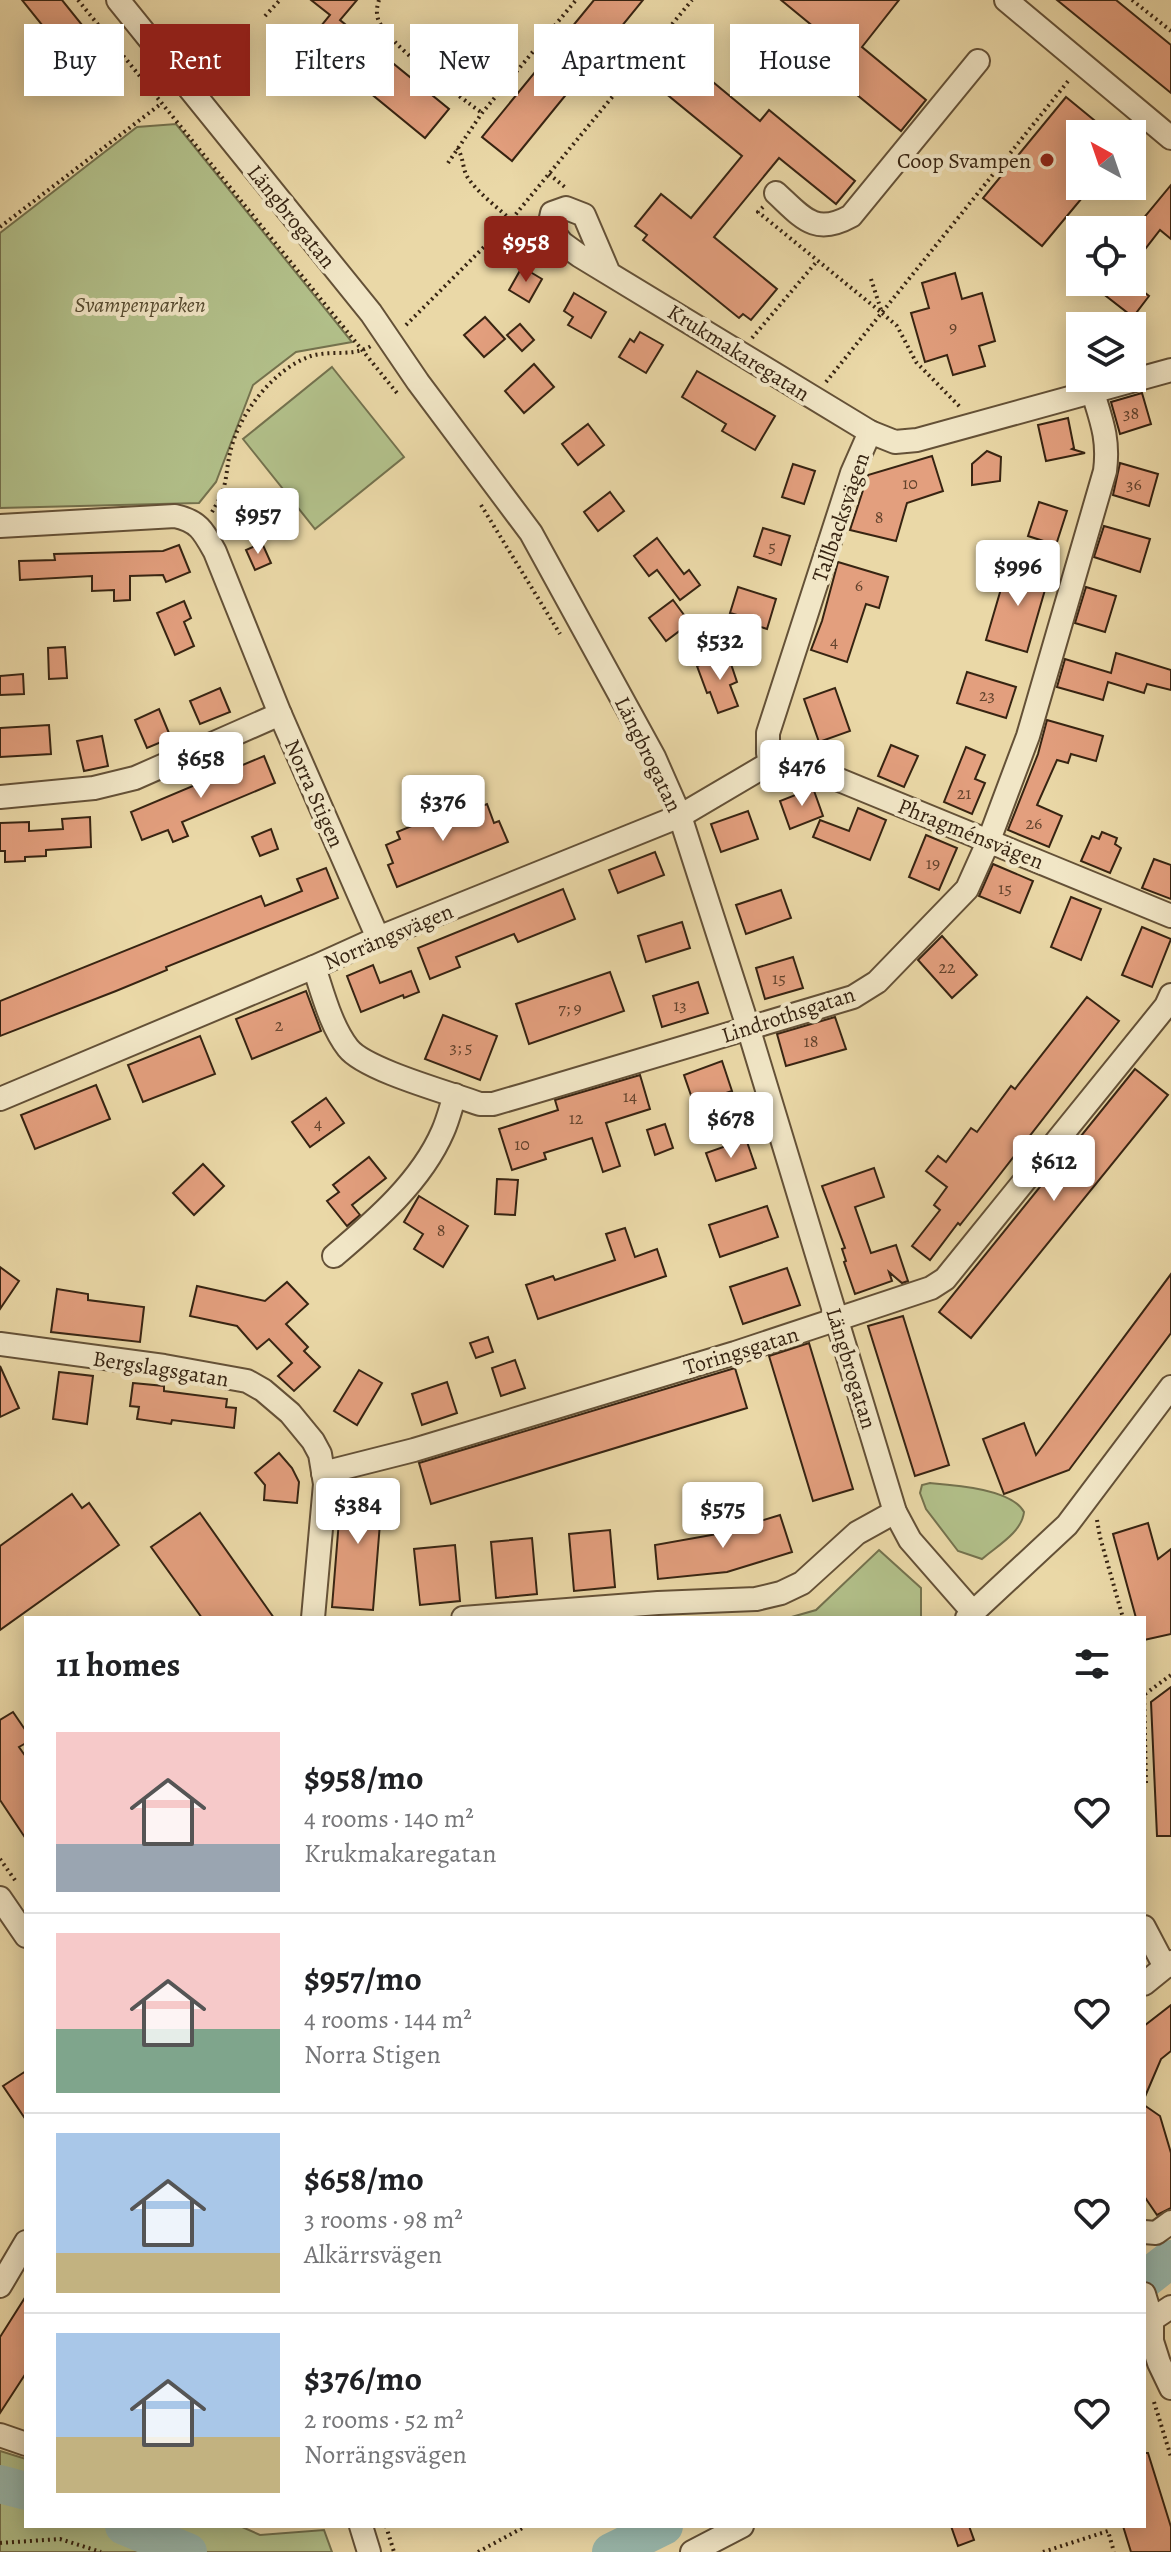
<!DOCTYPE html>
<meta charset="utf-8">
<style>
body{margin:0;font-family:Alegreya,serif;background:#f6f6f6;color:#202124;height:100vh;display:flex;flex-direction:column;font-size:30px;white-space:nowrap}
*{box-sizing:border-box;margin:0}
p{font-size:26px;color:#757577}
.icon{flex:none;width:44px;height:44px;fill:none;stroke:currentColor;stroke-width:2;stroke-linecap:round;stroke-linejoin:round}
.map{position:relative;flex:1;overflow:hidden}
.sheet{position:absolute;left:24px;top:1616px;width:1122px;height:912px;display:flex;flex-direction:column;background:#fff;border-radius:0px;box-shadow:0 4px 20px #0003}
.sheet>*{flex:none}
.banner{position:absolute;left:24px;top:24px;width:1124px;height:72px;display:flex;gap:16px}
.needle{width:52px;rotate:320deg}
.fabs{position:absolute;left:1066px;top:120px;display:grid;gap:16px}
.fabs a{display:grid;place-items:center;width:80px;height:80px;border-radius:0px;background:#fff;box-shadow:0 4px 20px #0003;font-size:40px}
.price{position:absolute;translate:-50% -68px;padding:0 18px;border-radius:8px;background:#fff;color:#222;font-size:26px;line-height:52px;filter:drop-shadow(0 2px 4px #0008)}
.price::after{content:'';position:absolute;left:50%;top:48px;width:24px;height:18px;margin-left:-12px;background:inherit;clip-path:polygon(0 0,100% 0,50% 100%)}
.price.on{background:#8f2418;color:#fff}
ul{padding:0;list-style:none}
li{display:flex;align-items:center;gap:24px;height:200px;padding:0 32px}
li+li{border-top:2px solid #e0e0e0}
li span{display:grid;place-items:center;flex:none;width:224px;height:160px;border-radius:0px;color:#555}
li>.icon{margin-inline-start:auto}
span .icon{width:96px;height:96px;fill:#fffc;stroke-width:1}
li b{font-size:34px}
h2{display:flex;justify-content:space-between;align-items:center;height:96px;padding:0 32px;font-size:34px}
.pill{padding:0 28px;border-radius:0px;background:#fff;box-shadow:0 4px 20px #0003;font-size:28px;line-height:72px}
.pill.on{background:#8f2418;color:#fff}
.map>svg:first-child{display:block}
</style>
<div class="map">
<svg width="1171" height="2552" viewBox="0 0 1171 2552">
<rect width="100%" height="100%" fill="#ead8a7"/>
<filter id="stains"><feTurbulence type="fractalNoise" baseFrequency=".0025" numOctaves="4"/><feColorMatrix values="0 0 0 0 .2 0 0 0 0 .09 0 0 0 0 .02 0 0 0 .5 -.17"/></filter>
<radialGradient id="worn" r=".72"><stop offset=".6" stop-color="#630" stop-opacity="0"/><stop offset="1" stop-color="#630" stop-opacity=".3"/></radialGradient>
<g fill="#b2c08a" stroke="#74724e" stroke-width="2">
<path d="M176,124L352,342L296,352L253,385L216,482L199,503L0,508V233L137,127Z"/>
<path d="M332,367L404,457L315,529L243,439Z"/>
<path d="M930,1483C955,1485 1012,1489 1024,1512C1022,1532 997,1546 982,1559L958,1551L926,1509L920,1493L922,1485Z"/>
<path d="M879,1550L921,1588V1618H788L816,1610Z"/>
<path d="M0,2451L26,2459V2526H240L260,2535L324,2530L332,2552H0Z"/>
</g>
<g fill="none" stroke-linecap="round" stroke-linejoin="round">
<g stroke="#99b9ae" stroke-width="38">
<path d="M1144,2280L1171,2259"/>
<path d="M0,2484L26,2491"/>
<path d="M124,2526L188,2552"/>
<path d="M611,2552L664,2526"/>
</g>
</g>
<g fill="#e39f7e" stroke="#372412" stroke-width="2">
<path d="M22,0H62L91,36L67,56Z"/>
<path d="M311,0H357L340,20L449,109L425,138L308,42L330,15Z"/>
<path d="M594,0H643L512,161L482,137Z"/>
<path d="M781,0H899L862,47L926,100L901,131L811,57L826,37Z"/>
<path d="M1057,0H1116L1171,45V93Z"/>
<path d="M678,53L760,121L769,110L855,181L836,204L779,158L714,237L777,289L751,320L743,314L739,318L643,240L647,235L635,226L661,194L691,218L742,156L653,83Z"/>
<path d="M1066,97L1111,134H1080V186H1092L1042,246L983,198Z"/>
<path d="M1171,185V239L1160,230L1132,266V232Z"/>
<path d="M522,267L542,279L529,302L509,290Z"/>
<path d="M955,273L962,299L982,293L995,341L979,346L985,366L953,375L947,355L925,362L911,313L929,308L922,283Z"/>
<path d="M1088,282H1131L1149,296L1133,317Z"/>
<path d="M574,293L606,312L591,338L568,325L573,317L564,311Z"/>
<path d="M485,317L505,339L484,357L464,335Z"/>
<path d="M520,324L534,340L522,351L507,335Z"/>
<path d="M640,332L663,345L646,373L619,357L630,339L634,342Z"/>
<path d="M534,364L554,387L524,413L505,391Z"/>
<path d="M697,371L775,416L755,450L722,431L726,424L682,397Z"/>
<path d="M1142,393L1151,424L1120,434L1111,402Z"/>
<path d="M1068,418L1074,448L1072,449L1085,453L1046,461L1038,425Z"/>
<path d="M588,424L604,445L578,465L562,444Z"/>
<path d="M987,451L1001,457L1000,481L972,485V464Z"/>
<path d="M932,456L943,491L907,503L896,541L850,530L868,475Z"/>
<path d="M1120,463L1158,474L1149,506L1113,495Z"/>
<path d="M793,464L815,471L804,504L782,497Z"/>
<path d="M610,492L624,511L598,531L584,512Z"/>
<path d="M1039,502L1067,511L1056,545L1028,536Z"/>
<path d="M1104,526L1150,539L1140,572L1094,557Z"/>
<path d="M763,528L790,536L781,565L754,556Z"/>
<path d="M657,538L684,574L689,570L700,585L680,600L657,570L649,576L634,556Z"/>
<path d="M262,543L271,563L255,570L246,550Z"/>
<path d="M179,545L190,572L166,582L163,575L130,576V600L114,601V590L92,591V576L20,580L19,561L55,560L54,554L163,551Z"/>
<path d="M838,562L888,577L879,608L866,604L847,662L811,650L822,621Z"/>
<path d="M1008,565L1049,576L1027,652L986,640Z"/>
<path d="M738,587L776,599L767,629L736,619L737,615L730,613Z"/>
<path d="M1086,587L1116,596L1105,632L1075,623Z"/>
<path d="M673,600L690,623L666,641L649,618Z"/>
<path d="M184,601L191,618L184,622L194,646L175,655L157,613Z"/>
<path d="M65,647L67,678L49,679L48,648Z"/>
<path d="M1116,653L1171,670V690L1147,684L1144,693L1108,682L1103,700L1057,687L1065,659L1111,673Z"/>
<path d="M728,655L737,682L730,685L738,706L718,713L710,692L707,693L697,666Z"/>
<path d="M967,672L1016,687L1006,718L957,703Z"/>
<path d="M23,674L24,694L0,695V676Z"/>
<path d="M220,688L230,712L200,724L190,701Z"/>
<path d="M835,688L850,731L819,742L804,699Z"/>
<path d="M159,709L171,738L147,748L135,720Z"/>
<path d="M1047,720L1103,736L1096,761L1071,754L1068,763L1057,760L1037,805L1062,816L1049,847L1008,830L1038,754Z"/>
<path d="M49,725L51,754L0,757V728Z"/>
<path d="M102,736L108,766L84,771L77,741Z"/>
<path d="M891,745L918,756L904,787L878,776Z"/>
<path d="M966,747L985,755L975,779L985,783L972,814L944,802Z"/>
<path d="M264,756L275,783L182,822L188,836L173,842L168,830L142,840L131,812Z"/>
<path d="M813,788L823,816L790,829L780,801Z"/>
<path d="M465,804L468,812L487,804L494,823L499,821L508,842L397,887L388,865L393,863L386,845L400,839L397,832Z"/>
<path d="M858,808L886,820L870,860L813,837L820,820L849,831Z"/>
<path d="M748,811L758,839L721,852L711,824Z"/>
<path d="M90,817L91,847L46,850V856L25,857V861L5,862V851H0V823L29,822V831L63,829L62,819Z"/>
<path d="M271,829L278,849L260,856L252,837Z"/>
<path d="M1102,832L1117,838L1115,844L1121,848L1110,873L1081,861L1092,836L1099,839Z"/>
<path d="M926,835L957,848L939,890L909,877Z"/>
<path d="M655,852L664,875L618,893L609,870Z"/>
<path d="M1154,859L1171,865V899L1142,888Z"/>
<path d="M993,864L1033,881L1020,913L979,896Z"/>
<path d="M326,868L338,898L166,967L167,970L116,991L0,1036V1001L261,896L265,906L285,898L302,891L297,879Z"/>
<path d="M563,889L575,919L518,942L514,934L456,957L460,967L430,979L418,948Z"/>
<path d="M781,890L791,918L746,934L736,905Z"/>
<path d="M1071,897L1101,909L1081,960L1051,947Z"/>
<path d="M682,922L690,948L646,962L638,936Z"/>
<path d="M1142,927L1171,939L1152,987L1122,975Z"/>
<path d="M942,936L977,975L952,998L918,960Z"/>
<path d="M793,957L803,988L765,999L756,968Z"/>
<path d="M373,965L380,983L411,971L419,992L404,998L403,995L361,1012L347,976Z"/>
<path d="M610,972L624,1011L529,1044L516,1004Z"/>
<path d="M698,982L708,1013L662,1027L653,996Z"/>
<path d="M306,991L321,1031L252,1059L236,1019Z"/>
<path d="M1087,997L1119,1021L994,1182L960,1225L958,1223L930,1260L912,1246L940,1210L934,1205L947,1187L926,1171L938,1156L946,1162L971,1128L977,1132L1011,1086L1015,1089Z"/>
<path d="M443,1015L497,1036L480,1080L425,1059Z"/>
<path d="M835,1017L846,1049L786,1066L777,1034Z"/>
<path d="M200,1036L215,1074L143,1102L128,1065Z"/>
<path d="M722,1061L732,1091L694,1104L684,1075Z"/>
<path d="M1135,1069L1168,1095L971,1338L939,1312Z"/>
<path d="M640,1075L650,1109L606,1123L620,1166L603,1172L592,1138L544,1153L546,1159L512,1170L499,1129L558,1110L555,1100Z"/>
<path d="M96,1085L110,1119L35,1149L21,1115Z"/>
<path d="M326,1098L344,1123L310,1147L292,1122Z"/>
<path d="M665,1124L673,1148L655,1155L647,1130Z"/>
<path d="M746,1139L756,1168L716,1181L706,1153Z"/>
<path d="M369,1157L386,1178L352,1205L360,1215L347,1226L327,1201L339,1192L333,1185Z"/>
<path d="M203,1164L224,1186L194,1215L173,1193Z"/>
<path d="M874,1168L884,1197L855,1207L871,1253L896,1245L908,1281L902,1283L889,1272L892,1281L855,1294L844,1262L846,1261L842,1249L845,1248L822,1186Z"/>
<path d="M497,1179L518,1180L515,1215L495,1214Z"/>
<path d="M419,1196L468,1226L443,1267L414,1249L423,1234L404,1222Z"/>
<path d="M767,1206L778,1237L720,1257L709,1225Z"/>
<path d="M625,1228L635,1257L657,1249L666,1276L538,1319L526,1285L553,1276L555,1280L615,1260L606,1234Z"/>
<path d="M0,1267L19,1281L0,1309Z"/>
<path d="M787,1268L800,1305L743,1324L730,1287Z"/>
<path d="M1171,1274V1333L1069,1470L1004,1494L983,1439L1024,1423L1036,1455Z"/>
<path d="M287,1282L308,1304L286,1324L308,1347L304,1351L320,1367L294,1391L278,1376L292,1363L269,1339L257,1349L237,1326L190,1316L197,1286L265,1301Z"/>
<path d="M57,1289L88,1294V1300L144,1307L140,1342L51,1332Z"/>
<path d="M903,1316L949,1465L915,1476L868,1326Z"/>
<path d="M488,1337L493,1352L476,1358L470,1343Z"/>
<path d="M809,1343L853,1489L813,1501L769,1356Z"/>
<path d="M515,1360L525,1388L501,1396L492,1368Z"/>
<path d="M0,1366L19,1408L0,1417Z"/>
<path d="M735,1368L747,1408L431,1504L419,1463Z"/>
<path d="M359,1370L382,1383L357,1425L334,1411Z"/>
<path d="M59,1372L93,1376L87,1424L53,1419Z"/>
<path d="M447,1382L457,1413L422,1425L412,1394Z"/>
<path d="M133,1383L164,1386V1391L227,1399L226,1407L236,1408L234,1428L172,1420L171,1424L137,1419L139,1407L130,1406Z"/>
<path d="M279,1453L292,1468L299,1482L297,1503L264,1500L265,1485L255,1473Z"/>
<path d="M342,1483L383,1486L373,1610L332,1607Z"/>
<path d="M72,1494L82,1508L89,1503L119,1545L0,1630V1546Z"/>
<path d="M200,1513L274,1618H202L151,1547Z"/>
<path d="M780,1515L792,1552L727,1572L658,1579L655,1545L717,1534Z"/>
<path d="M1148,1523L1158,1559L1171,1549V1634L1144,1640V1618H1136L1113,1534Z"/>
<path d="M610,1530L615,1587L574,1591L569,1534Z"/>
<path d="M532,1538L537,1594L496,1598L491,1542Z"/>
<path d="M455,1545L460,1601L420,1605L414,1549Z"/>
<path d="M1171,1687V1836H1157L1151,1702Z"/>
<path d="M13,1712L26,1731V1743L19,1747L26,1757V1839L0,1800V1720Z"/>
<path d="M1171,2005V2051L1161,2059L1144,2099V2026Z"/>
<path d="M26,2071V2120L3,2086Z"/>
<path d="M1144,2105L1160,2116L1171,2153V2208L1157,2215L1144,2196Z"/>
<path d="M26,2296V2373L0,2413V2337Z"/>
<path d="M1144,2453H1148L1171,2527V2552H1131L1123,2526H1144Z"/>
<path d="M951,2526H969L974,2540L958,2546Z"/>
</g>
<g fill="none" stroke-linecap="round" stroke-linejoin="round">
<g stroke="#645137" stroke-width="26">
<g id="minor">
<path d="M118,0L371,313L418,382L531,533L654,757L680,816L748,1027L895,1512L910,1540L973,1612"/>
<path d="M1006,0L1171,138"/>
<path d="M776,193C803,218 815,236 851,216L978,61"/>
<path d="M608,271L584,215L566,208L552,213L549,227L562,243L580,256L870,432L895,442L917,440L1171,370"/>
<path d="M0,526L175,516C199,521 204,532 215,552L280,714L378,938"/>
<path d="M770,763L771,767L790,764L815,770L1171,916"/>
<path d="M770,763L768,753V733L852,473L870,432"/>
<path d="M0,797L94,788L135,778L280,714"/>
<path d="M314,967C323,994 331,1026 348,1048C365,1070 450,1093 480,1104H493L524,1095L853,997L877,982L967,889L989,840L1028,736L1105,471C1109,440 1102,422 1093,393"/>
<path d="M0,1099L314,967L378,938L680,816L770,763"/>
<path d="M334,1256C375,1221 421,1182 443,1131C448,1120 451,1107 455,1095"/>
<path d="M0,1344L164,1366L247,1381L263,1390L290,1413L313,1441L320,1454L325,1484L313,1618"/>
<path d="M323,1473L414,1450L735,1353L931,1288L945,1279L1166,1006L1171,995"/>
<path d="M463,1618L658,1603L756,1599L781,1593L802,1583L857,1533L895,1512"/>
<path d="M967,1618L1067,1525L1171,1387"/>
<path d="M0,1898L26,1936"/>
<path d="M1144,1927L1165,1967"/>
<path d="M1144,1984L1171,1962"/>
<path d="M1144,2232L1156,2233L1171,2222"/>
<path d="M0,2286L26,2242"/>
<path d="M1144,2294L1152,2320V2341L1159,2363L1171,2388"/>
<path d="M1144,2325L1171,2307"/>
<path d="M0,2435L26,2444"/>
<path d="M361,2526L369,2552"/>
<path d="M692,2552L742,2526"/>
</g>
</g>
<g stroke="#372412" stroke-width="4" stroke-dasharray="2 4" stroke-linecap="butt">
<path d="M78,0L397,393"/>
<path d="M379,0C377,6 376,12 378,19C386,43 459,96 482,113"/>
<path d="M1132,0L1171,31"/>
<path d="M265,16L280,0"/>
<path d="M457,148C464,157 462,169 468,178C479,194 497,207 511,220"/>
<path d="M448,163L482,113L576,0"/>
<path d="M549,174L566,188"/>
<path d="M763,207L758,212L882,313"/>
<path d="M0,227L162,103"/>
<path d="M505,228L541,250"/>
<path d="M871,279L882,313L897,326L916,362L961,408"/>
<path d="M406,325L511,220L692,0"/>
<path d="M752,338L818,260"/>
<path d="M826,382L1069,80"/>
<path d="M481,505L560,634"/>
<path d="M212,512C216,505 221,497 223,490C227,478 227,465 230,453C238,415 273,369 311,356C330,350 353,357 371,346"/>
<path d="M1097,1520L1100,1537L1123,1618"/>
<path d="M1144,1691L1146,1784L1144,1785"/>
<path d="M1145,1694L1171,1675"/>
<path d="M0,1859L17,1883"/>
<path d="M1154,2402L1171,2457"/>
<path d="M386,2526L394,2552"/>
<path d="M0,2543L60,2539L101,2552"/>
<path d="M478,2552L526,2526"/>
<path d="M1043,2552L1108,2531L1114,2552"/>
</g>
<use href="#minor" stroke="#f1e6c6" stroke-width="22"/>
</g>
<circle fill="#8f2418" stroke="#f1e6c6" stroke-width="3" cx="1047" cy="160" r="8"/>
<g text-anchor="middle" stroke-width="8" stroke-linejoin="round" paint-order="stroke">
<g font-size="18" fill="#62432d">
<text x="953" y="333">9</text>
<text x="1131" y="419">38</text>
<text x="910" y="489">10</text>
<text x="1134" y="490">36</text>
<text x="879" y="523">8</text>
<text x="772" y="552">5</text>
<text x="859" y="591">6</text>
<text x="834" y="647">4</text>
<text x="987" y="701">23</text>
<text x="964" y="799">21</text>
<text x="1034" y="829">26</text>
<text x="933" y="869">19</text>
<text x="1005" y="894">15</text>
<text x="947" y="973">22</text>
<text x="779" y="984">15</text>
<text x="680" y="1011">13</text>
<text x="570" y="1014">7; 9</text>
<text x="279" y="1031">2</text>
<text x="811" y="1047">18</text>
<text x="461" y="1053">3; 5</text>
<text x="630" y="1102">14</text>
<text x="576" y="1124">12</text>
<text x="318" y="1129">4</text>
<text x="522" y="1150">10</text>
<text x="441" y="1236">8</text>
</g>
<g font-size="22" fill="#372412" stroke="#f1e6c6" text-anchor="end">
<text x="1031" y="168">Coop Svampen</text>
</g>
<g font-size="22" fill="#372412" stroke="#f1e6c6">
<text transform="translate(292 216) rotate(51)" y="8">Längbrogatan</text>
<text transform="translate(739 352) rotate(32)" y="8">Krukmakaregatan</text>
<text transform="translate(840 517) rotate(-71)" y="8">Tallbacksvägen</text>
<text transform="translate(649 754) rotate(64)" y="8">Längbrogatan</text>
<text transform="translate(315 793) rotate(66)" y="8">Norra Stigen</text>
<text transform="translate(971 833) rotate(22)" y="8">Phragménsvägen</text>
<text transform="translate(388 936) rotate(-23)" y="8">Norrängsvägen</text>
<text transform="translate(788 1014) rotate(-18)" y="8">Lindrothsgatan</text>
<text transform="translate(741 1350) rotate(-17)" y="8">Toringsgatan</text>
<text transform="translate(161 1368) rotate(9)" y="8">Bergslagsgatan</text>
<text transform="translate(852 1368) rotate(73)" y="8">Längbrogatan</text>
</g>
<g font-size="22" font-style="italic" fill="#564b30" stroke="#f1e6c6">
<text x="140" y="312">Svampenparken</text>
</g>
</g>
<rect width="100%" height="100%" filter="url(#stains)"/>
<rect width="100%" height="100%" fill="url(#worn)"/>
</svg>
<div class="fabs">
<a><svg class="needle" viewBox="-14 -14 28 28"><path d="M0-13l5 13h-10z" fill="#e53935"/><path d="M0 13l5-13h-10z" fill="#757577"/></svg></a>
<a><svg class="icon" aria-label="locate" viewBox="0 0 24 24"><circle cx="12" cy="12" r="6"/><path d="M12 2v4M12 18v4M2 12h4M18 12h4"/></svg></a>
<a><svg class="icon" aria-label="layers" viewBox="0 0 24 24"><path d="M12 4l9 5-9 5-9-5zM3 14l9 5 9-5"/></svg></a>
</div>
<b class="price on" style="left:526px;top:284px">$958</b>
<b class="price" style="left:258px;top:556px">$957</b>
<b class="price" style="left:1018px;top:608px">$996</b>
<b class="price" style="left:720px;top:682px">$532</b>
<b class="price" style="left:201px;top:800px">$658</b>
<b class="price" style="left:802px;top:808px">$476</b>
<b class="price" style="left:443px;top:843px">$376</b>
<b class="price" style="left:731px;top:1160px">$678</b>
<b class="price" style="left:1054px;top:1203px">$612</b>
<b class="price" style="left:358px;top:1546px">$384</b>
<b class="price" style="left:723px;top:1550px">$575</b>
<div class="banner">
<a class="pill">Buy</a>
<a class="pill on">Rent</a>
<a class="pill">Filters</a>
<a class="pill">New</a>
<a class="pill">Apartment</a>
<a class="pill">House</a>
</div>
<section class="sheet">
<h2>11 homes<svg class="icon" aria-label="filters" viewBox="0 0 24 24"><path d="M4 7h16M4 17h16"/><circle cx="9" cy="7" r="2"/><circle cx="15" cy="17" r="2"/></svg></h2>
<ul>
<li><span style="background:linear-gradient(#f6c9c9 70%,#9aa5b1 0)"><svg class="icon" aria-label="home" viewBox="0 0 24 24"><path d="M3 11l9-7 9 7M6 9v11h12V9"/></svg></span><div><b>$958/mo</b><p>4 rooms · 140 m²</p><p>Krukmakaregatan</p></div><svg class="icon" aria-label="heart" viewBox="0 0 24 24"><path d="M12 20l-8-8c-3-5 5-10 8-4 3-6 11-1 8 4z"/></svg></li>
<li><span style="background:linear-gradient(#f6c9c9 60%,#7fa58c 0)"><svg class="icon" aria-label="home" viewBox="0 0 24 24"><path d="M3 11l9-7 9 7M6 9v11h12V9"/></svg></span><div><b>$957/mo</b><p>4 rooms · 144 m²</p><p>Norra Stigen</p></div><svg class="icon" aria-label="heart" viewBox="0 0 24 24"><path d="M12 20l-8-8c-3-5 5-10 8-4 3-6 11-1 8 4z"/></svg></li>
<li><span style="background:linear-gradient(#a9c7e8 75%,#c2b280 0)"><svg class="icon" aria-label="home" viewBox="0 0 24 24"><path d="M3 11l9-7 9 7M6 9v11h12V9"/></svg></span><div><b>$658/mo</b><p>3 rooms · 98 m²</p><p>Alkärrsvägen</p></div><svg class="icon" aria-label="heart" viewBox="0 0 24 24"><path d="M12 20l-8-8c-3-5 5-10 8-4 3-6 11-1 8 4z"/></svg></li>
<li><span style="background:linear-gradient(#a9c7e8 65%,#c2b280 0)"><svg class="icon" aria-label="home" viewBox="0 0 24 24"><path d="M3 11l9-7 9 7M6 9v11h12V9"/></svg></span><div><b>$376/mo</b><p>2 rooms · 52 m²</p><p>Norrängsvägen</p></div><svg class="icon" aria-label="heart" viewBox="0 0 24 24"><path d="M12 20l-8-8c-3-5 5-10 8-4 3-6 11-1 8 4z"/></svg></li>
</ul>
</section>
</div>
